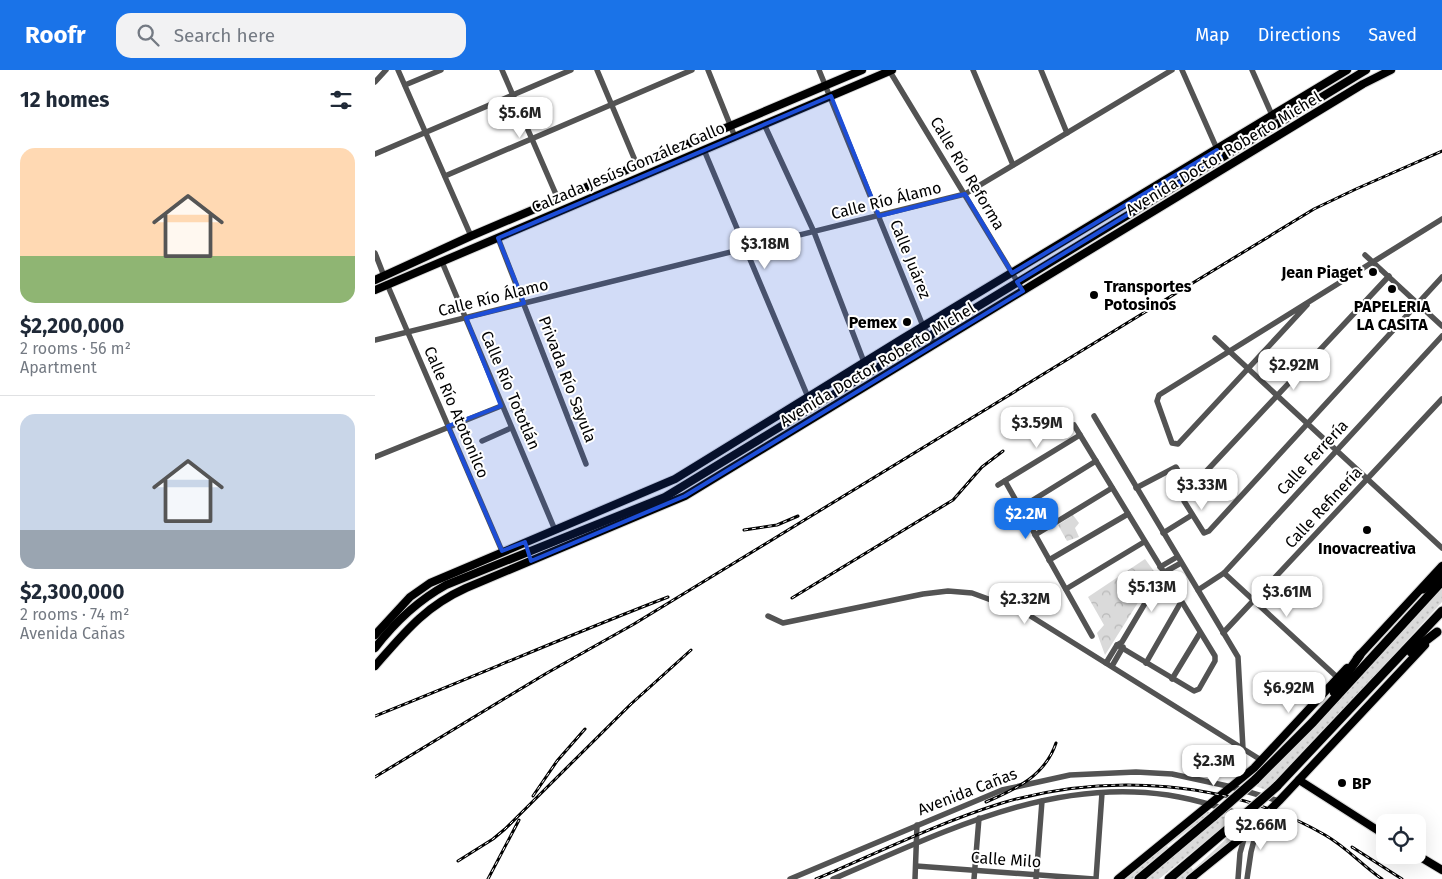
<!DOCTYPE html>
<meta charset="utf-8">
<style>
body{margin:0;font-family:"Fira Sans",sans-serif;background:#f2f2f3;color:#1f2937;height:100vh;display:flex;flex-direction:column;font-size:19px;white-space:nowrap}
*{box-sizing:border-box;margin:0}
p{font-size:16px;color:#747a83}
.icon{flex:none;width:28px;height:28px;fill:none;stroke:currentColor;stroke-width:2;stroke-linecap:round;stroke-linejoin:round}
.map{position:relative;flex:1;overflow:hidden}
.drawer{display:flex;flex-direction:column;background:#fff;width:375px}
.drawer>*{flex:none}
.tools{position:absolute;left:1001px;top:744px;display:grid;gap:10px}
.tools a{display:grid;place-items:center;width:50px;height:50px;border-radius:10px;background:#fff;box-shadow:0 5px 20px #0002;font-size:25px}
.price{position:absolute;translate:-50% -42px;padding:0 11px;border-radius:10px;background:#fff;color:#222;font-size:16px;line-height:32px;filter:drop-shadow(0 1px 2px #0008)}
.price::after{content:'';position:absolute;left:50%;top:30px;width:15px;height:11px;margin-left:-8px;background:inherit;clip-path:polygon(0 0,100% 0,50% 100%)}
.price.active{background:#1a73e8;color:#fff}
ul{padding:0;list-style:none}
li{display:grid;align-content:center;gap:10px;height:265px;padding:0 20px}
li+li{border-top:1px solid #e0e1e3}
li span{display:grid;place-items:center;height:155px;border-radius:15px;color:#555}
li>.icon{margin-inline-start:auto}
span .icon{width:90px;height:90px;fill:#fffc;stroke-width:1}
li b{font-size:21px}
h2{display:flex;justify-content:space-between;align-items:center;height:60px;padding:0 20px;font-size:21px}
header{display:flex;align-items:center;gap:30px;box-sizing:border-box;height:70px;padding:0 25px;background:#1a73e8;color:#fff}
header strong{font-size:24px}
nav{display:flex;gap:28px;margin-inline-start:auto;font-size:18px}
.search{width:350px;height:45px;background:#f2f2f3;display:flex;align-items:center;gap:12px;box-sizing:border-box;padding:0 18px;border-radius:15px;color:#747a83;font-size:19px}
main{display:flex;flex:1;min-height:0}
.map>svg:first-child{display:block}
</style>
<header>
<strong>Roofr</strong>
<div class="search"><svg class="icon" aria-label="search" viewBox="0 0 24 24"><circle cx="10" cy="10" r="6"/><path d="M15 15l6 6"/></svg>Search here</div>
<nav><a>Map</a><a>Directions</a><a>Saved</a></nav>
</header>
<main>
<section class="drawer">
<h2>12 homes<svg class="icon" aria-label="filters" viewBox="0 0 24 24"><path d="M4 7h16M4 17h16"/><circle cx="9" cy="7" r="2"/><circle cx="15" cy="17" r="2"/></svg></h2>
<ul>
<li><span style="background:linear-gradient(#ffd9b3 70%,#8fb573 0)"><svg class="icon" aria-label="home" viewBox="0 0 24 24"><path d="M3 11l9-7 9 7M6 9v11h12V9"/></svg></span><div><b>$2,200,000</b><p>2 rooms · 56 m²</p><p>Apartment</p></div></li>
<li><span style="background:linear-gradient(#c9d6e8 75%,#9aa5b1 0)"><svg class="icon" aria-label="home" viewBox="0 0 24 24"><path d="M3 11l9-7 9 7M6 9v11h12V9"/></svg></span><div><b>$2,300,000</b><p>2 rooms · 74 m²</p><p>Avenida Cañas</p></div></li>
</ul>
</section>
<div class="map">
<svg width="1067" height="809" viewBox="0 0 1067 809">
<defs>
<pattern id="park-crowns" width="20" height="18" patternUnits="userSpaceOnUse" patternTransform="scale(1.25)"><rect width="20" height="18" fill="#dadada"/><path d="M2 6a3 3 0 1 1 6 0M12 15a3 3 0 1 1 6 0" fill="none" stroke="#b9b9b9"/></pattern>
<pattern id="garden-dots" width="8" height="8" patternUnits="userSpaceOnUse" patternTransform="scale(1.25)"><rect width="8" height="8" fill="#dadada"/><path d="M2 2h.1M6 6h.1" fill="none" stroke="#b9b9b9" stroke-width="1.8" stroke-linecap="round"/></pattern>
</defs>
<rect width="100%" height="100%" fill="#fff"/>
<g fill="url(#park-crowns)">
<path d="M698,445L704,453L700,458L704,467L692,471L683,455Z"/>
<path d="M770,489L781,504L730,585L722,563L729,555L713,527Z"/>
</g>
<g fill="url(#garden-dots)">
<path d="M1067,518V532L916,697L891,720L878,715L907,690Z"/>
<path d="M831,741L836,743L792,776L794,778L757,809H748Z"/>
<path d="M846,746L858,749L784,809H768Z"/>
<path d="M868,753L869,760L810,809H798L815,796L818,800Z"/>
</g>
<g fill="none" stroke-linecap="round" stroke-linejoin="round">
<g stroke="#dbdbdb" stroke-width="10">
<g id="major">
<path d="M0,210L96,166L487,0"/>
<path d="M0,220L517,0"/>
<path d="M0,565L35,527L55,513L300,409L527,269L972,0"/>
<path d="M0,578C20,552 42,531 71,515L290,427L991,0"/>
<path d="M982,588L1067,496"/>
<path d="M0,596C29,563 49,537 91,518L310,426L988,14L1016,0"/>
<path d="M924,710L1010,765"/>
<path d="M1042,785L1067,800"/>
<path d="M743,809L879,698L972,598"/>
<path d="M815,809L871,764L904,731L1050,575"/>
</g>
</g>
<g stroke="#dbdbdb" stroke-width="11">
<g id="highway">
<path d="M1048,519L1067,503"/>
<path d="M1036,582L1062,562"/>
<path d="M959,622L985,585"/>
<path d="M880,710L938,652L1067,511"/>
<path d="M902,716L1067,541"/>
<path d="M764,809L839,746"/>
<path d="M794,809L860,753"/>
</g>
</g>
<g stroke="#535353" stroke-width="5.5">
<path d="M23,0L96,166"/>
<path d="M127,0L183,129"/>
<path d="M222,0L262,95"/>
<path d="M333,0L360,67"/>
<path d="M444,0L548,256L560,275"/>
<path d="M514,0L648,221"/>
<path d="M598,0L638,95"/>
<path d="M666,0L692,63"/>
<path d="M807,0L846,88"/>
<path d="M877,0L901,54"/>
<path d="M0,12L11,0"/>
<path d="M30,15L66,0"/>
<path d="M389,54L439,162L489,292"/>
<path d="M329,80L433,327"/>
<path d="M0,84L196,0"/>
<path d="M70,106L317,0"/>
<path d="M123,168L211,394"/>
<path d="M0,183L9,206"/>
<path d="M990,185L1067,256"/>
<path d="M67,192L180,460"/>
<path d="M1014,206L810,424L809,431L829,463L834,461L1067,207"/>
<path d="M12,214L127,481"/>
<path d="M932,235L803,374L797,373L782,331L784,325L1067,149"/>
<path d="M840,268L1067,478"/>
<path d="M0,270L590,124L797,0"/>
<path d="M719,346L863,587L868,679"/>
<path d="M699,355L840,586V591L824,619L819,621L742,575"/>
<path d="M107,371L136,358"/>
<path d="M0,387L126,336"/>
<path d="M630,411L717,566"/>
<path d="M623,415L705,365"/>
<path d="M761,418L801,397L814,420"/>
<path d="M645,438L721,391"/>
<path d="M788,463L817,445"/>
<path d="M660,465L737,418"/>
<path d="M674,490L753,444"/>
<path d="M785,497L802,487"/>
<path d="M849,503L963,608"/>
<path d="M691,519L769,472"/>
<path d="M823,520L849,503L1067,266"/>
<path d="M393,546L408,553L548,524L573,521L597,523L649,542L886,690"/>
<path d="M848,563L1067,329"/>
<path d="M731,593L742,575L747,572L788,503L806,493"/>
<path d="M771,593L806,532"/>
<path d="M737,596L748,577"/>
<path d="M797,609L825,563"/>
<path d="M541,796L719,809"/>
<path d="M415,809L627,720L695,705L761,702L797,704L857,717L904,731"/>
<path d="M458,809C565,764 673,707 793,725C825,730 854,740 884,751L876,782L872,809"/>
<path d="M540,809L542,755"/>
<path d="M599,809L604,748"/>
<path d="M661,809L667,731"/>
<path d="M721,809L727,723"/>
<path d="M863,809L865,783L873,755L871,746"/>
</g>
<use href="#major" stroke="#000" stroke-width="8"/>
<use href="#highway" stroke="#000" stroke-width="9"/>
<g stroke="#000" stroke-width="3">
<g id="rail">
<path d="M369,460L402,455L423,446"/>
<path d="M417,528L578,430L607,397L628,381"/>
<path d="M0,646C98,607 194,565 293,527"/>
<path d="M0,707L172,603L259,554L939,139L981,119L1067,81"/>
<path d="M158,726L182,691L210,659"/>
<path d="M611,732C641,719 670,706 681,673"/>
<path d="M977,777L1027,809"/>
<path d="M83,791L118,769L130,759L256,634L316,580"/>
<path d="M113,809L144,750"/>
<path d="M441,809C502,783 563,753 627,733C731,702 855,710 950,765C971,777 987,795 1007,809"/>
</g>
</g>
<use href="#rail" stroke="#fff" stroke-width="1" stroke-dasharray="4" stroke-linecap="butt"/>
<g stroke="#dbdbdb" stroke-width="11" stroke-linecap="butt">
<g id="highway-bridge">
<path d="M839,746L880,710"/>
<path d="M860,753L902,716"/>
</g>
</g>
<use href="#highway-bridge" stroke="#000" stroke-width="9"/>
</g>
<path fill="#1d4ed8" fill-opacity="0.2" stroke="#1d4ed8" stroke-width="4" stroke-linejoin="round" d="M456,26L504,146L590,124L637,203L842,80L846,88L642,212L648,221L310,426L156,491L150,472L127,481L73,356L126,336L91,248L149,233L123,168Z"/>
<g fill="#000" stroke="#fff" stroke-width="2">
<circle cx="998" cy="202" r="5"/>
<circle cx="1017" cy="219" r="5"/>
<circle cx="719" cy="225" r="5"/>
<circle cx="532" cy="252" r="5"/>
<circle cx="992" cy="460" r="5"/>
<circle cx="967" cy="713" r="5"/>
</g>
<g text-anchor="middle" stroke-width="4" stroke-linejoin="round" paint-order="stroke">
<g font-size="16" fill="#000" stroke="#fff">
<text transform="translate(848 83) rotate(-31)" y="6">Avenida Doctor Roberto Michel</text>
<text transform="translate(253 97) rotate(-23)" y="6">Calzada Jesús González Gallo</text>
<text transform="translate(593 103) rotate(59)" y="6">Calle Río Reforma</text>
<text transform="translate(511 130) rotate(-14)" y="6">Calle Río Álamo</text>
<text transform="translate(536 189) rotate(68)" y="6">Calle Juárez</text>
<text transform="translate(118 227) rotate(-14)" y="6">Calle Río Álamo</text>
<text transform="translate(502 294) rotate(-31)" y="6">Avenida Doctor Roberto Michel</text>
<text transform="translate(193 309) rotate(69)" y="6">Privada Río Sayula</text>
<text transform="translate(136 320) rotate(67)" y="6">Calle Río Tototlán</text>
<text transform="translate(82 342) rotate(67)" y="6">Calle Río Atotonilco</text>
<text transform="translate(937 387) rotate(-47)" y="6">Calle Ferrería</text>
<text transform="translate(948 437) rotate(-47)" y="6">Calle Refinería</text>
<text transform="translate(592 721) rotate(-21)" y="6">Avenida Cañas</text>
<text transform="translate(631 789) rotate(4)" y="6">Calle Milo</text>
</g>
<g font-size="16" font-weight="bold" fill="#000" stroke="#fff" text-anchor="end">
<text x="988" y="208">Jean Piaget</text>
<text x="729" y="222" text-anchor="start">Transportes<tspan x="729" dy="18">Potosinos</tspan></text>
<text x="1017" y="242" text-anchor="middle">PAPELERIA<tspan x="1017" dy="18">LA CASITA</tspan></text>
<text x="522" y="258">Pemex</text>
<text x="992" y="484" text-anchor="middle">Inovacreativa</text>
<text x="977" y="719" text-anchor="start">BP</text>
</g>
</g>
</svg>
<div class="tools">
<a><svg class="icon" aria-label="locate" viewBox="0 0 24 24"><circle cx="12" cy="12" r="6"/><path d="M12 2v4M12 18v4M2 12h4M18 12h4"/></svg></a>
</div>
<b class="price" style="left:145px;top:69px">$5.6M</b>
<b class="price" style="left:390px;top:200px">$3.18M</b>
<b class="price" style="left:919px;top:321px">$2.92M</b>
<b class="price" style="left:662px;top:379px">$3.59M</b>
<b class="price" style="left:827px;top:441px">$3.33M</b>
<b class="price active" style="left:651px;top:470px">$2.2M</b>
<b class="price" style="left:777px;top:543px">$5.13M</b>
<b class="price" style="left:912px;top:548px">$3.61M</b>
<b class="price" style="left:650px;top:555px">$2.32M</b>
<b class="price" style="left:914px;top:644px">$6.92M</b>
<b class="price" style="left:839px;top:717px">$2.3M</b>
<b class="price" style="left:886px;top:781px">$2.66M</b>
</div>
</main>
